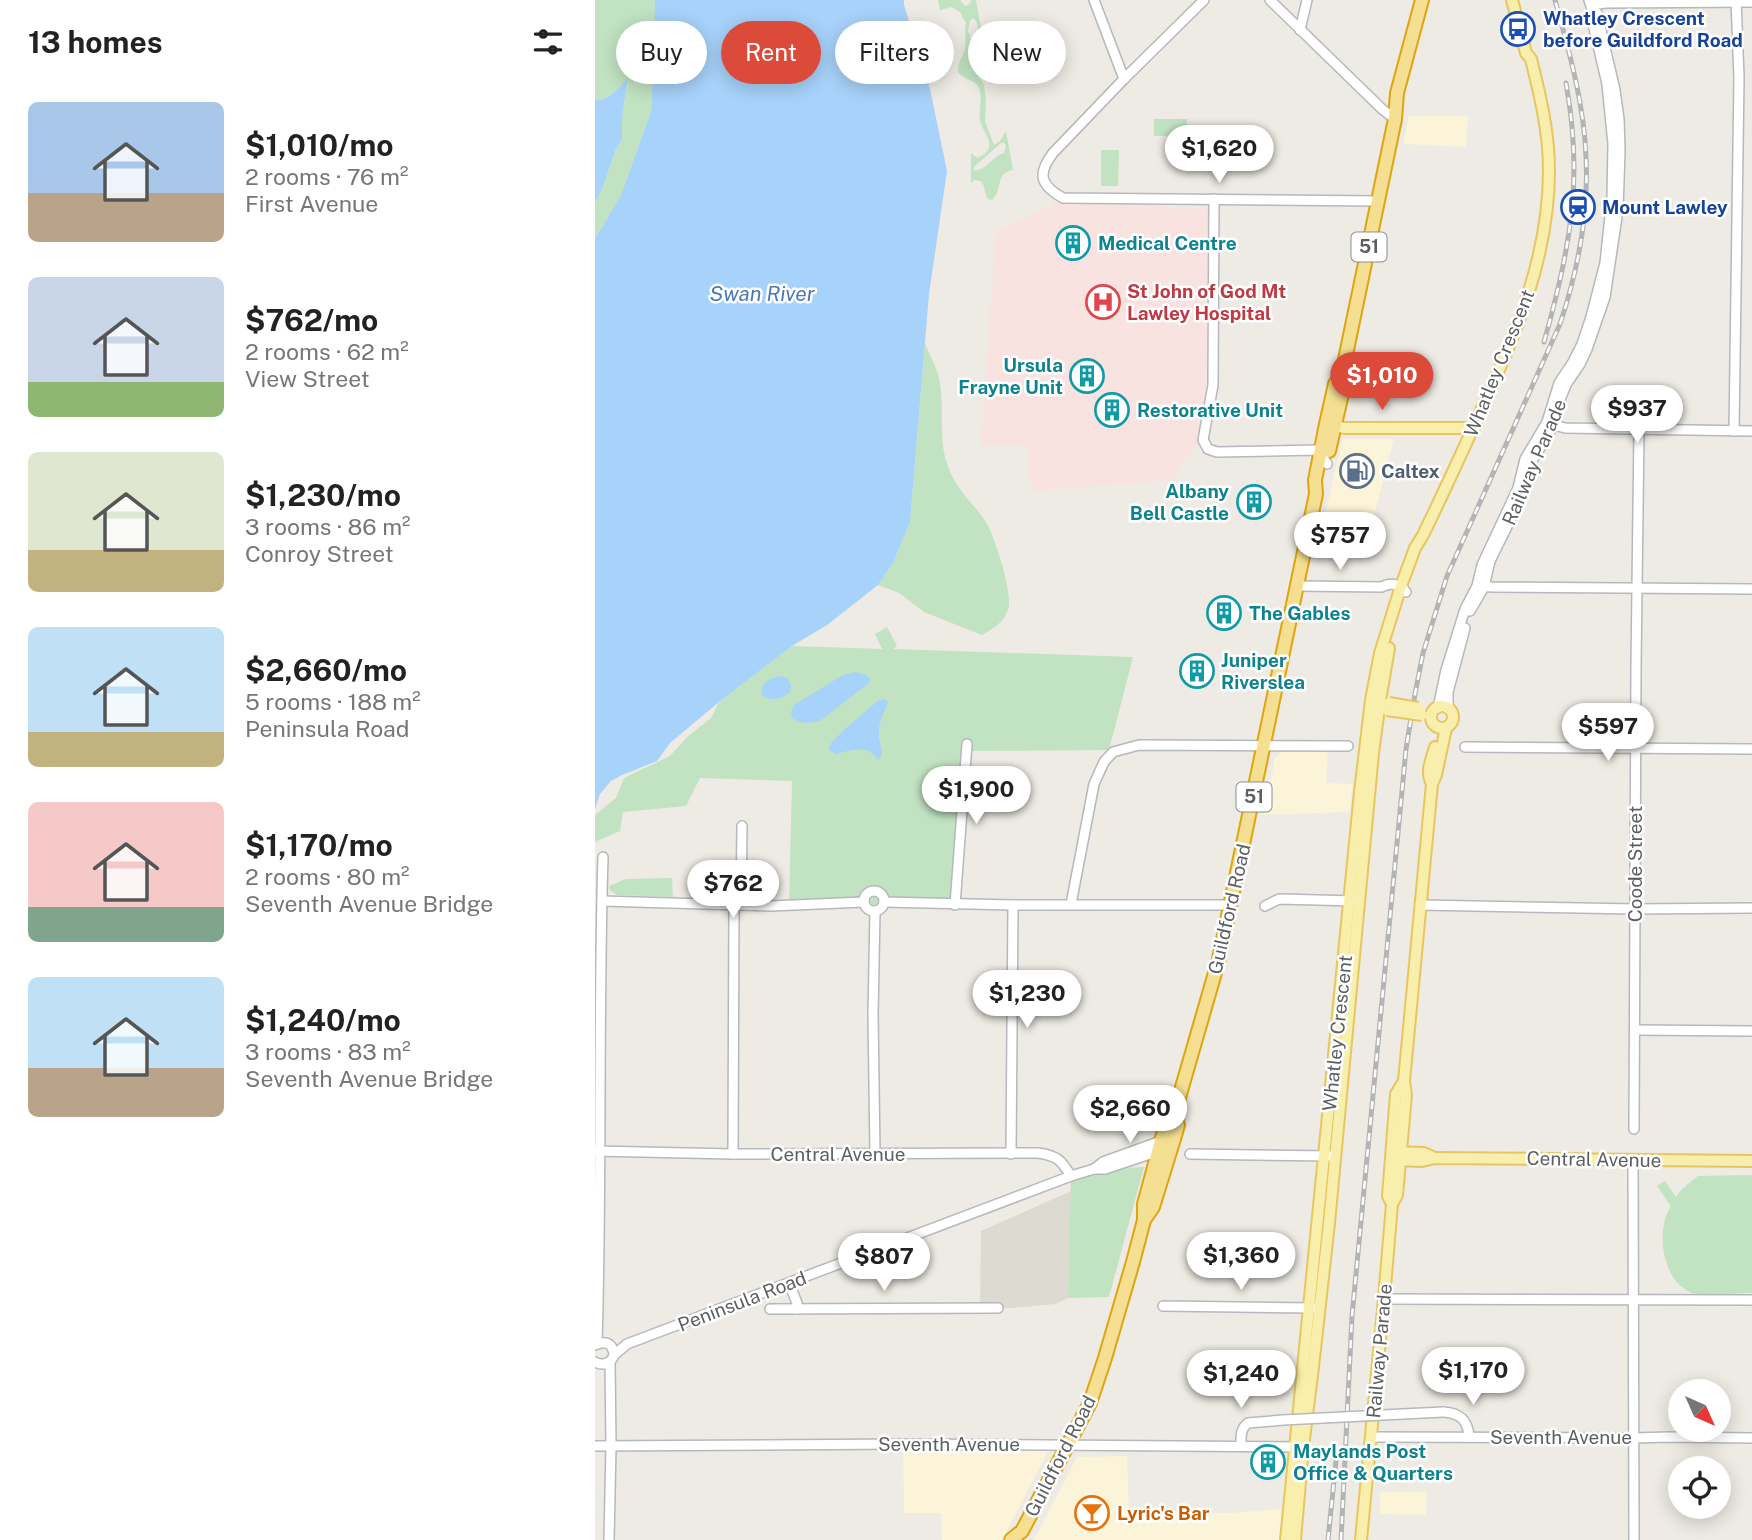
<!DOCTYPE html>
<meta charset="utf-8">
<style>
body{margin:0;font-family:"Public Sans",sans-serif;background:#f2f2f2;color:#222;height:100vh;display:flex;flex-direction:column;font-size:26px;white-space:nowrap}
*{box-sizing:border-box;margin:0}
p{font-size:23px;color:#767676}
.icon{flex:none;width:38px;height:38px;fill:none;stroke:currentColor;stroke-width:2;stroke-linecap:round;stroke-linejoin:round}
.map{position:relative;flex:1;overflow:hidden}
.side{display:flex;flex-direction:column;background:#fff;width:595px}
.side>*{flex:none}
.top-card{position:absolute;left:21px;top:21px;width:665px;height:63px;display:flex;gap:14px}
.needle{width:46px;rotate:135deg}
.controls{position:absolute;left:1073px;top:1379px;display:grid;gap:14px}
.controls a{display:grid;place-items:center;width:63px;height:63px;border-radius:50%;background:#fff;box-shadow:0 4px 18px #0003;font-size:35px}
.price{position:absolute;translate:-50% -60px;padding:0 16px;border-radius:24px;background:#fff;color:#222;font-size:23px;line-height:46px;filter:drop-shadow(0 2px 4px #0008)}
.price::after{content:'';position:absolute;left:50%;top:42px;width:21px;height:16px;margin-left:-10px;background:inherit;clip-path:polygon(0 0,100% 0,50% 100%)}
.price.on{background:#dc4b39;color:#fff}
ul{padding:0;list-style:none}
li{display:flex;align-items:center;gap:21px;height:175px;padding:0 28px}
li span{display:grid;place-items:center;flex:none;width:196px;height:140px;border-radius:10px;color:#555}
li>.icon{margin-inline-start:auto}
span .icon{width:84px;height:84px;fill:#fffc;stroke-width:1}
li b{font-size:30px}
h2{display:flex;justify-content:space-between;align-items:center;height:84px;padding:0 28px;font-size:30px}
.chip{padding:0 24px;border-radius:32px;background:#fff;box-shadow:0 4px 18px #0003;font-size:24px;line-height:63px}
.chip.on{background:#dc4b39;color:#fff}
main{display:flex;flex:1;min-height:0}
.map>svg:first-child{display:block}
</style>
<main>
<section class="side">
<h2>13 homes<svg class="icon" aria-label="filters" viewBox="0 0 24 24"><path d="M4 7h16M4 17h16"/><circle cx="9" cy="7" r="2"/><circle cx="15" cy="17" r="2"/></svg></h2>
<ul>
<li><span style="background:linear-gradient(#a9c7e8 65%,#b9a48a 0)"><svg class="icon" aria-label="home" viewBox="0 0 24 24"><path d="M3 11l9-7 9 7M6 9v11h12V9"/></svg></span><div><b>$1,010/mo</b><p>2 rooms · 76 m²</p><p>First Avenue</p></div></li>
<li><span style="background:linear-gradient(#c9d6e8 75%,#8fb573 0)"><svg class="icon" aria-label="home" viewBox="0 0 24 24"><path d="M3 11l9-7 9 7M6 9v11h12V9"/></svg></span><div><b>$762/mo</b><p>2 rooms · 62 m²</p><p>View Street</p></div></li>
<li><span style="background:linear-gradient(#dfe7d0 70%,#c2b280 0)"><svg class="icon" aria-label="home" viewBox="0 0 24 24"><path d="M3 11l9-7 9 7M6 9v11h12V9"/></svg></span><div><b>$1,230/mo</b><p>3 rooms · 86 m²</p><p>Conroy Street</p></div></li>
<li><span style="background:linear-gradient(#bfe0f5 75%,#c2b280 0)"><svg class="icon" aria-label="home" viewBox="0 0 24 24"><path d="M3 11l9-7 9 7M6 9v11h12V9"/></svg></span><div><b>$2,660/mo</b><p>5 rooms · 188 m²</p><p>Peninsula Road</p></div></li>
<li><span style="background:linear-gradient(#f6c9c9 75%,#7fa58c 0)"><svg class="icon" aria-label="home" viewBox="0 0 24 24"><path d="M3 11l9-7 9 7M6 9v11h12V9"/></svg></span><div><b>$1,170/mo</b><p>2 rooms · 80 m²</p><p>Seventh Avenue Bridge</p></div></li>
<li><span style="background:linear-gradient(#bfe0f5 65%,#b9a48a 0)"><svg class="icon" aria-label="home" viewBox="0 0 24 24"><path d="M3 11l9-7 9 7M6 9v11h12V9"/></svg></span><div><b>$1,240/mo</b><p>3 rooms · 83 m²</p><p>Seventh Avenue Bridge</p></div></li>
</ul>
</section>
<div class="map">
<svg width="1157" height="1540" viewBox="0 0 1157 1540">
<rect width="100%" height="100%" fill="#edebe3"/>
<g fill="#fbf4d9">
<path d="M814,116H873L871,147L808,144Z"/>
<path d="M747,439H799L781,508L766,553L722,554Z"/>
<path d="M693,745L733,746L731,783L758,784L754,812L669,815L680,758Z"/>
<path d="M308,1444H457L407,1540H347L346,1513H309Z"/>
<path d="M532,1456L534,1513H636L687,1509L684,1540H439L482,1457Z"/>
<path d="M785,1492H832L831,1515L785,1514Z"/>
</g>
<path fill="#dcdad1" d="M476,1191L473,1298L460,1304L414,1308H385L386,1231Z"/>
<path fill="#f9e3e0" d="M465,202L625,209L618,373L608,440L587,464L577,480L436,491L434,445H386L401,231Z"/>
<g fill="#c1e3c2" fill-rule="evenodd">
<path d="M0,0H60L61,3L56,111L26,195L0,239V203L8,187L20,151L27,139V118L33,80C24,87 14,100 0,100Z"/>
<path d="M343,0H365L370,6L375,4L376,0H381L388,40L384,37L382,23L379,18L375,20L373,31L378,45L382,74L389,85L391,100L390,121L399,145L405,141L411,131L418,170C399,173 409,189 397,200L393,199C389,194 391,187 386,181L379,180L376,183V153L382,158C387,156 392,153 394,148C396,139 387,129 385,121C383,111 388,98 384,88C380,79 368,80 363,72C362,62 368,58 370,48C372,40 369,31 371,23L365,12L357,7L345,10ZM406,143H409L411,146L409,153C397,156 392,171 379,170V167Z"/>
<rect x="559" y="119" width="33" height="17"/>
<path d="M506,150H524L523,186H506Z"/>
<path d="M330,343C334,354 341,366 344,378C350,407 343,436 352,464C361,491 377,501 391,522C399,535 419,596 413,610C408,623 399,628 387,635L329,612L304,593L283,585L298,563L315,522Z"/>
<path d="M292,627L302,646L298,649L538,657L514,750L371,751L358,905L194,904L197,781L105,778L91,806L28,812L25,831L0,842V815L21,798L29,778L75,756L92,737L116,718L124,702L197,646L287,649L280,634Z"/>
<path d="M77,878L78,897L22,895L15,890L14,886L31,879Z"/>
<path d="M549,1167L514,1297L473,1298L476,1176L510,1169Z"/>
<path d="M1157,1175V1293C1145,1293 1105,1296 1097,1293C1067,1282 1060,1230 1076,1206L1062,1186L1070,1181L1081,1197L1087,1189L1103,1176Z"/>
</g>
<g fill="#a7d2f9">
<path d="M60,0H309V5L335,89L352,171L334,294L315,522L298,563L283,585L232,625L197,646L124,702L75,743L62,761L27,775L16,781L5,794L0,809V239L26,195L56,111L59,52Z"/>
<path d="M33,78L27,118V139L20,151L8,187L0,203V100C14,100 24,88 33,78Z"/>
<path d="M259,672L269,674L275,678L274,683L226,720C215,724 207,724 197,718L196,712L199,705L248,675Z"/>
<path d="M184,676L192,678L196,685L195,692C187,699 175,703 166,694C167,681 173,680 184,676Z"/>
<path d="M290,699L293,702C289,713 282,725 284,738C285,744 287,749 287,756L283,760C274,744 256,750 241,754L234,750L235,744L250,729L284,700Z"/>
</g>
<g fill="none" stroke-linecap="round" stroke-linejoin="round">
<g stroke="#b5b8bc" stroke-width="12">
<g id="minor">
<path d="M499,0L529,79"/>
<path d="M609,0L529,79L458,153C442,174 445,185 468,198L783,201"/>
<path d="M675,0L787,109L800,119"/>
<path d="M996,5L1011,3L1157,2"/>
<path d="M705,30L712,0"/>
<path d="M619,199L618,385L608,440L613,449L622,452L722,450L726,453L732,464"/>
<path d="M953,423L970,428L1157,431"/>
<path d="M1139,431L1144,77L1141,0"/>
<path d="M703,586L787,587C795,582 806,584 811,592"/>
<path d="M884,586L897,587L1157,589"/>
<path d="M875,611L889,587L895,561L930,490L935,464L959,425L966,397L972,383L985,364L992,349L1010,297L1023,210L1025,151L1024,119L1020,90L1002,13L997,9"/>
<path d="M843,708L851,670L870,609L882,586L887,565L923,488L930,459L952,422L964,383L978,362L987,344L996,317L1010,263L1017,198L1018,144L1012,84L996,15L997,9L994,0"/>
<path d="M853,709V692L870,628"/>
<path d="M870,747L1157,749"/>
<circle cx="279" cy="901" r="10"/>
<path d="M7,901L176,906L269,902"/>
<path d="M289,902L418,905H636"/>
<path d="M476,904L499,784L509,762L518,752L544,745L753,746"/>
<path d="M146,905L147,826"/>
<path d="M360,905L372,744"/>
<path d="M825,905L1040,909L1157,908"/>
<path d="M670,906L684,899L761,901"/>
<path d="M280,911L278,1014L280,1153"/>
<path d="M1040,1030L1157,1031"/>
<path d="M1039,1129L1041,667L1044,430"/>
<path d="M0,1151L138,1154L443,1153C463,1156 466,1160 476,1176"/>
<path d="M138,1154L139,905"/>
<path d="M416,1154L418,905"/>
<path d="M595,1154L735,1156"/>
<path d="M1038,1160L1039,1540"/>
<path d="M499,1169L508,1162L566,1141"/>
<path d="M194,1283L202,1303V1309"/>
<path d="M789,1299L1157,1300"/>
<path d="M568,1306L719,1308"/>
<path d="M175,1309L403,1308"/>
<path d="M2,1343C7,1181 3,1019 8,857"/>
<path d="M0,1345C10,1340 18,1343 19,1355C16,1364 8,1366 0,1362"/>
<path d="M19,1355L32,1344L476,1176L499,1169H510L567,1150"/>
<path d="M848,1412C865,1413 873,1420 874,1437"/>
<path d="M776,1437L1039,1438L1074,1437L1157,1438"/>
<path d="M0,1446L308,1444L706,1447"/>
<path d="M646,1446C646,1437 645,1429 653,1423L688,1420"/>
<path d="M14,1540L16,1446L15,1362"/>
</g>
</g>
<g stroke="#e7c662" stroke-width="14">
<g id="major">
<path d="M735,425L750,428H879"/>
<circle cx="847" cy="717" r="11"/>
<path d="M837,784C830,771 837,759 840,747"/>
<path d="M799,1152L829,1153L840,1158"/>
<path d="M796,1160L827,1161L840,1158L1157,1161"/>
<path d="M797,1204L793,1196L801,1094L809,1081"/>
<path d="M691,1540L765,792L776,700L785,653L806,586L820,548L828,535C849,492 869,448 889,404C923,329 954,254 954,170C954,132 945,95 936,59L931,53L917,0"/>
<path d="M700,1540L708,1447L718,1367L734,1223L778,753L785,701L794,648"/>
<path d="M766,1540L789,1299L797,1204L802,1195L811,1095L809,1081L837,784L841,775L851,728"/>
</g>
</g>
<g stroke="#dfa510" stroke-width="16">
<g id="highway">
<path d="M734,451L749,385L747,374L800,119L802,93L827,0"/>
<path d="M549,1220L558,1207L579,1139L583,1125L579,1115"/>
<path d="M416,1540L427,1531L495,1403L510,1358L538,1262L549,1220V1204L566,1141L572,1122L579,1115L624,959L721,494L720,480L731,424L740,384L747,374"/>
</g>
</g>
<use href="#minor" stroke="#fff" stroke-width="9"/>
<use href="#major" stroke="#f9efac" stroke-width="10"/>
<use href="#highway" stroke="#f5df92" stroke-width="12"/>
<g stroke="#b3b4b4" stroke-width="5">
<g id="rail">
<path d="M949,342C965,285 979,227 979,168C979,140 976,111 971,83"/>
<path d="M733,1540L741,1460"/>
<path d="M746,1540L757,1316L811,749L820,694L828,653L852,576L965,324C983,270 994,214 991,157C989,103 974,51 960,0"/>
</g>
</g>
<use href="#rail" stroke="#fff" stroke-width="2.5" stroke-dasharray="8" stroke-linecap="butt"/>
<g stroke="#b5b8bc" stroke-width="12" stroke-linecap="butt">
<path id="minor-bridge" d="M688,1420L848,1412"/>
</g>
<g stroke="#e7c662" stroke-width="14" stroke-linecap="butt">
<g id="major-bridge">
<path d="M794,703L823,708"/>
<path d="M792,710L827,715"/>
</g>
</g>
<use href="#minor-bridge" stroke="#fff" stroke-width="9"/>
<use href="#major-bridge" stroke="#f9efac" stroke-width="10"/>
</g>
<defs>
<g id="bus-ring" transform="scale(1.75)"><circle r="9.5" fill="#fff" stroke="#1a4fb4" stroke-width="1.5"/><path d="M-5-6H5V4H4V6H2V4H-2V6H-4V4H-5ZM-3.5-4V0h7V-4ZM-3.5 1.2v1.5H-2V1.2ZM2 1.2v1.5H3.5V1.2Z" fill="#1a4fb4"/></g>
<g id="station-ring" transform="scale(1.75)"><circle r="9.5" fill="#fff" stroke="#1a4fb4" stroke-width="1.5"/><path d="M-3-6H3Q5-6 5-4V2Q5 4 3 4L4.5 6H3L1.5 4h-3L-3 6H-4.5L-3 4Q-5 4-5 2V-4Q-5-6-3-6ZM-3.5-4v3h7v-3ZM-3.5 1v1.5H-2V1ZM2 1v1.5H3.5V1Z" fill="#1a4fb4"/></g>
<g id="building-ring" transform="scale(1.75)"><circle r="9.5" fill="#fff" stroke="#0f9aa8" stroke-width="1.5"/><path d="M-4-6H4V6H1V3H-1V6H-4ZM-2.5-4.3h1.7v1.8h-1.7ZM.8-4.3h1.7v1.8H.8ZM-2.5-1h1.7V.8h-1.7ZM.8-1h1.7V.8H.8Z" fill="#0f9aa8"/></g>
<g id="hospital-ring" transform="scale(1.75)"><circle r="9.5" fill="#fff" stroke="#e0444e" stroke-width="1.5"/><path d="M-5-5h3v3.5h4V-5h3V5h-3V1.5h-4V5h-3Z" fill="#e0444e"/></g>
<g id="fuel-ring" transform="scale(1.75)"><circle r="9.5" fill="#fff" stroke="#5c6f8a" stroke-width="1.5"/><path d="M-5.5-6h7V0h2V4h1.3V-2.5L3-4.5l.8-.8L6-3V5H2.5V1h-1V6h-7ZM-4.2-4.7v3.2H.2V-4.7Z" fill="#5c6f8a"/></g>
<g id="bar-ring" transform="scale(1.75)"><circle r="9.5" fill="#fff" stroke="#e8710a" stroke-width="1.5"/><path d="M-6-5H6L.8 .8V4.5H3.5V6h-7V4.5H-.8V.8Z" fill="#e8710a"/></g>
</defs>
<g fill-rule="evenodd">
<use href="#bus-ring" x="923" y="29"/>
<use href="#station-ring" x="983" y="207"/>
<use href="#building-ring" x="478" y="243"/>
<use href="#hospital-ring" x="508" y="302"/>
<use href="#building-ring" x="492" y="376"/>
<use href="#building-ring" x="517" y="410"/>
<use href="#fuel-ring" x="762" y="471"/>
<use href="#building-ring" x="659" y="502"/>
<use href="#building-ring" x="629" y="613"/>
<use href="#building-ring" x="602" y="671"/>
<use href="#building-ring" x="673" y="1462"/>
<use href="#bar-ring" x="497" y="1513"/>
</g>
<g text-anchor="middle" stroke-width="5" stroke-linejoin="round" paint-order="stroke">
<g fill="#fff" stroke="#8c8e91" stroke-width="2">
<rect x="756.5" y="232.5" width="35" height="29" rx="5"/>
<rect x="641.5" y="782.5" width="35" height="29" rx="5"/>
</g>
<g font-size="18" font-weight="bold" fill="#5b5e62">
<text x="774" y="253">51</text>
<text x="659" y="803">51</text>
</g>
<g font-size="19" font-weight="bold" fill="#164399" stroke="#fff" text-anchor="start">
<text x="948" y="25">Whatley Crescent<tspan x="948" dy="22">before Guildford Road</tspan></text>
<text x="1007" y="214">Mount Lawley</text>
</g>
<g font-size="19" font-weight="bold" fill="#0d838f" stroke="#fff" text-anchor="start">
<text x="503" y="250">Medical Centre</text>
<text x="468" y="372" text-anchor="end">Ursula<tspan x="468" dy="22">Frayne Unit</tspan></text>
<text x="542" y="417">Restorative Unit</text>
<text x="634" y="498" text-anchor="end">Albany<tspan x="634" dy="22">Bell Castle</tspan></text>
<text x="654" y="620">The Gables</text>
<text x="626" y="667">Juniper<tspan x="626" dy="22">Riverslea</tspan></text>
<text x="698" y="1458">Maylands Post<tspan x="698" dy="22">Office &amp; Quarters</tspan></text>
</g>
<g font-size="19" font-weight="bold" fill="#be3a42" stroke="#fff" text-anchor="start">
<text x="532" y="298">St John of God Mt<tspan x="532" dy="22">Lawley Hospital</tspan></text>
</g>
<g font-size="19" fill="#5b5e62" stroke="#fff">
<text transform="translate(904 363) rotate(-68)" y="7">Whatley Crescent</text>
<text transform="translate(939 462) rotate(-67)" y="7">Railway Parade</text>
<text transform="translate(1040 864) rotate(-90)" y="7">Coode Street</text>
<text transform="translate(634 909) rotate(-77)" y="7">Guildford Road</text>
<text transform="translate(742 1033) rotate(-84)" y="7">Whatley Crescent</text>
<text x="243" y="1161">Central Avenue</text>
<text transform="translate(999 1159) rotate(1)" y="7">Central Avenue</text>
<text transform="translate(147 1301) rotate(-21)" y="7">Peninsula Road</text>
<text transform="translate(784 1351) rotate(-85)" y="7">Railway Parade</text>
<text x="966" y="1444">Seventh Avenue</text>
<text x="354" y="1451">Seventh Avenue</text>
<text transform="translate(465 1456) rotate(-63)" y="7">Guildford Road</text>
</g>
<g font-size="19" font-weight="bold" fill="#4e5e75" stroke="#fff" text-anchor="start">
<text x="786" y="478">Caltex</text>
</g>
<g font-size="19" font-weight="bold" fill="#c56008" stroke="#fff" text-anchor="start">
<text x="522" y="1520">Lyric's Bar</text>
</g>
<g font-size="21" font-style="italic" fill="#4979b2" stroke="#fff">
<text x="167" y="301">Swan River</text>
</g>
</g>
</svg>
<div class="controls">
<a><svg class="needle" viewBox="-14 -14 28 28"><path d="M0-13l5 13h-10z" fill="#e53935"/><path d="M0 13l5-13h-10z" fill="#767676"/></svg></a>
<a><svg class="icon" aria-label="locate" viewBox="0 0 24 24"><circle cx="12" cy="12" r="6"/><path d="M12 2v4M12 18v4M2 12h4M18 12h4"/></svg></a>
</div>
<b class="price" style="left:624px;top:185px">$1,620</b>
<b class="price on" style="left:787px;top:412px">$1,010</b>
<b class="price" style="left:1042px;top:445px">$937</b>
<b class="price" style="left:745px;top:572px">$757</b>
<b class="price" style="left:1013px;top:763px">$597</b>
<b class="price" style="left:381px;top:826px">$1,900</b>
<b class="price" style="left:138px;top:920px">$762</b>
<b class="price" style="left:432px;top:1030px">$1,230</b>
<b class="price" style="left:535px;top:1145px">$2,660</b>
<b class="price" style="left:646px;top:1292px">$1,360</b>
<b class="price" style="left:289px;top:1293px">$807</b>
<b class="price" style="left:878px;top:1407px">$1,170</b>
<b class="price" style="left:646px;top:1410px">$1,240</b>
<div class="top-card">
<a class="chip">Buy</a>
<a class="chip on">Rent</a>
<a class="chip">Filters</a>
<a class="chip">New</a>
</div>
</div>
</main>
